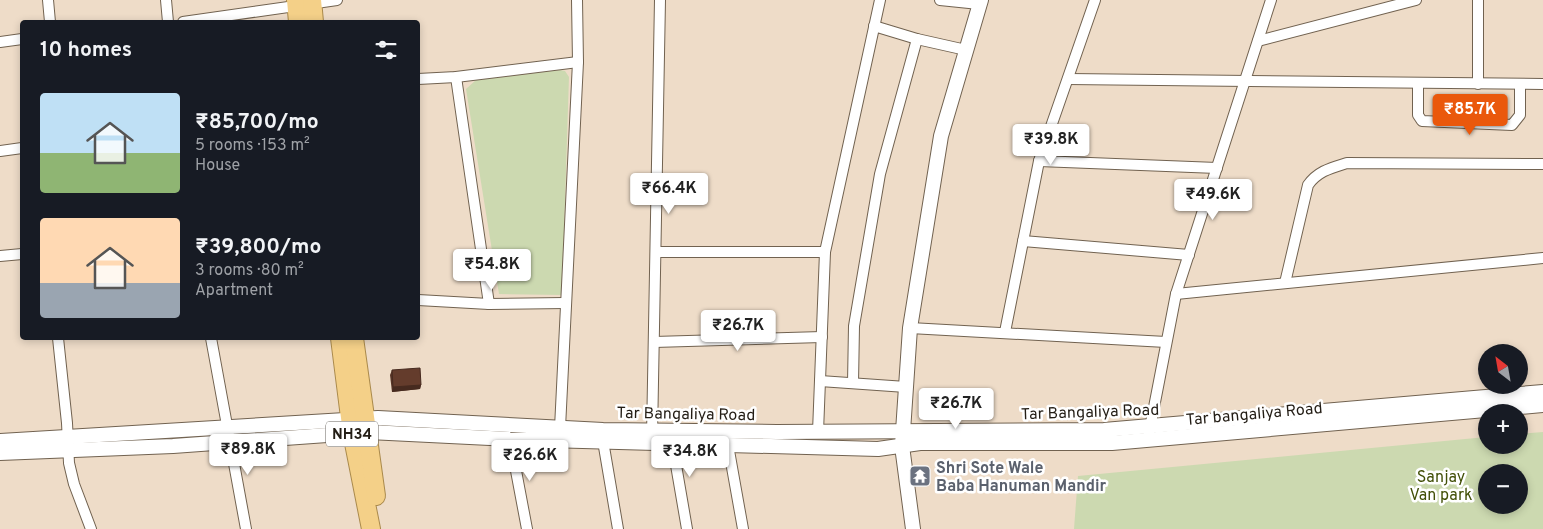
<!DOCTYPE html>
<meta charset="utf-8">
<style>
body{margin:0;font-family:Overpass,sans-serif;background:#20242c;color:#f1f3f6;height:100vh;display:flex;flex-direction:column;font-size:19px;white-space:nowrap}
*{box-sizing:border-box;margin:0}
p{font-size:16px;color:#9ea1a6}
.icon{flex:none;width:28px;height:28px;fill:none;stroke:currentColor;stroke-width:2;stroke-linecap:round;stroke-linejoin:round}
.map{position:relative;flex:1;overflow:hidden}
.sheet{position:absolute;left:20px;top:20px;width:400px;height:320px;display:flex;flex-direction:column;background:#171b24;border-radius:5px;box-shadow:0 2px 8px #0003}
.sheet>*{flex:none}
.needle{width:32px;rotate:329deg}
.fabs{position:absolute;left:1478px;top:344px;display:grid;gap:10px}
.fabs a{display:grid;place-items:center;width:50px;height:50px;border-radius:50%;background:#171b24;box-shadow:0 2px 8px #0003;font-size:25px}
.price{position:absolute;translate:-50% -42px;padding:0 11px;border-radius:5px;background:#fff;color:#222;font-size:16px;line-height:32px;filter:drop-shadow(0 1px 2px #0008)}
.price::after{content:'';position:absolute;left:50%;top:30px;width:15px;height:11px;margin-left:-8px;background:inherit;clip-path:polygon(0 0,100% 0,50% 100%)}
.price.on{background:#ea580c;color:#fff}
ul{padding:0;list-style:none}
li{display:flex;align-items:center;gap:15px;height:125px;padding:0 20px}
li span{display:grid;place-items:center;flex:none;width:140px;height:100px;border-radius:5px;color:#555}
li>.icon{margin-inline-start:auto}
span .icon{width:60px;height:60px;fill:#fffc;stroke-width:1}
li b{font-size:21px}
h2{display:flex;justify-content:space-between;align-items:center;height:60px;padding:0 20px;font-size:21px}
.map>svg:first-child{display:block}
</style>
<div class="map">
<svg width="1543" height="529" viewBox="0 0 1543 529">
<rect width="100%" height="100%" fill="#eedcc8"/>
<g fill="#ccd9b0" fill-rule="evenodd">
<path d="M560,70L565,71L569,77L562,295L499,294L466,89L476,80Z"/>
<path d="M1543,432V529H1074L1078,476L1486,437V445H1519V434ZM1486,472H1519V505H1486Z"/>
</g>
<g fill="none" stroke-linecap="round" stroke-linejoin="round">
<g stroke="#716250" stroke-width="12">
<g id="minor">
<path d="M48,0L50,22"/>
<path d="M166,0L168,22"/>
<path d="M940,0L979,4"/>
<path d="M183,22L337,0"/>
<path d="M874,26L917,39L966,50"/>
<path d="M1258,41L1416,0"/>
<path d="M0,42L22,39"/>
<path d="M456,77L489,304"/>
<path d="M418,79L456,77L578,62"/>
<path d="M1068,79L1543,84"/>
<path d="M1418,83V115L1422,121L1512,125L1520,115V84"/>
<path d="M1478,84V0"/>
<path d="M0,151L22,148"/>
<path d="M1039,161L1217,168"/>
<path d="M1023,241L1189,255"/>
<path d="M656,252H825"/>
<path d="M0,256L22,254"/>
<path d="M1285,283L1308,185C1318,171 1331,168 1347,163L1543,164"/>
<path d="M1176,294L1543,258"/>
<path d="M418,300L489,304L565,303"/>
<path d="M910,328L1166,342"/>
<path d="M1005,332L1039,161L1095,0"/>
<path d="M58,338L67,423L69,463L74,484L91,529"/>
<path d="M211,338L246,529"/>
<path d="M654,342L822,337"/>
<path d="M820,381L906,387"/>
<path d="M853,383L854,326L880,174L917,39"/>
<path d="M560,428L578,62L577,0"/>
<path d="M818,432L825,252L880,0"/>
<path d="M1149,433L1176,294L1271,0"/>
<path d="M652,436L660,0"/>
<path d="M671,436L687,529"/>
<path d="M510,439L527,529"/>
<path d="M603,441L618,529"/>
<path d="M728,445L743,529"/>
</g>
</g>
<g stroke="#716250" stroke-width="16">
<g id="tertiary">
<path d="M0,441L378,418L603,430L777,432L1104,430L1543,392"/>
<path d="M0,453L173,446L369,432L510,439L878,449L920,443H1112L1543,405"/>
<path d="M913,529L902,446L910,328L941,136L981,0"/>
</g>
</g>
<g stroke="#aa8a4c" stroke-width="20">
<g id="trunk">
<path d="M296,0L298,22"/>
<path d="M312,0L314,22"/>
<path d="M340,338L352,433L371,529"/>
<path d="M354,338L376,496"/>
</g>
</g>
<use href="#minor" stroke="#fff" stroke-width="10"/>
<use href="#tertiary" stroke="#fff" stroke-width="14"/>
<use href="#trunk" stroke="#f4d088" stroke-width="18"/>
</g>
<path fill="#563426" d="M392,370L421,385L420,389L392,392L390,375Z"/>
<path fill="#462a1f" d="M421,385L420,389L392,392L393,387Z"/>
<path fill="#643c2c" stroke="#462a1f" d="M420,368L421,385L393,387L392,370Z"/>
<defs>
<g id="temple-square" transform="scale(1.125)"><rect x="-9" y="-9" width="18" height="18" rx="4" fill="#6b7280" stroke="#fff"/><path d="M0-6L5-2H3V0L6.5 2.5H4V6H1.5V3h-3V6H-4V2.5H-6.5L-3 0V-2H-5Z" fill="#fff"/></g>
</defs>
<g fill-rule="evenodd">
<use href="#temple-square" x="920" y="476"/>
</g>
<g text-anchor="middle" stroke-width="5" stroke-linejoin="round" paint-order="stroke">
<rect fill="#fff" stroke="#65615b" stroke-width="1" x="326" y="421.5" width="52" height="25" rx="4"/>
<g font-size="15" font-weight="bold" fill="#231d15">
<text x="352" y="439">NH34</text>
</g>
<g font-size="16" fill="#231d15" stroke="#fff">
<text transform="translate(1090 411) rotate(-2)" y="6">Tar Bangaliya Road</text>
<text transform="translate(686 413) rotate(1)" y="6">Tar Bangaliya Road</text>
<text transform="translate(1254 413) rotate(-5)" y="6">Tar bangaliya Road</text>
</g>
<g font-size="16" font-weight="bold" fill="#5b616d" stroke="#fff" text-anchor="start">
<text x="936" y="473">Shri Sote Wale<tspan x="936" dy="18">Baba Hanuman Mandir</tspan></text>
</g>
<g font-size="16" fill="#414f07" stroke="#fff">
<text x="1441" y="482">Sanjay<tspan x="1441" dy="18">Van park</tspan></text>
</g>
</g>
</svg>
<div class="fabs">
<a><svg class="needle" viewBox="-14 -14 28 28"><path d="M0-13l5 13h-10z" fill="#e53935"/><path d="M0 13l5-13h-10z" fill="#9ea1a6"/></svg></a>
<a>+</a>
<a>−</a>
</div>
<b class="price on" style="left:1470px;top:136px">₹85.7K</b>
<b class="price" style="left:1051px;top:166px">₹39.8K</b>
<b class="price" style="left:669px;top:215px">₹66.4K</b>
<b class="price" style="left:1213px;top:221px">₹49.6K</b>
<b class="price" style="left:492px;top:291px">₹54.8K</b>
<b class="price" style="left:738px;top:352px">₹26.7K</b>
<b class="price" style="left:956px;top:430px">₹26.7K</b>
<b class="price" style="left:248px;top:476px">₹89.8K</b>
<b class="price" style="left:690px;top:478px">₹34.8K</b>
<b class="price" style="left:530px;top:482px">₹26.6K</b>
<section class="sheet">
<h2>10 homes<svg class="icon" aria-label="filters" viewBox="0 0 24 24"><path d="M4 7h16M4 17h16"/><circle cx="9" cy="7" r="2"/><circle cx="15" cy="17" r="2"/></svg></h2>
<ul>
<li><span style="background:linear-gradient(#bfe0f5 60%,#8fb573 0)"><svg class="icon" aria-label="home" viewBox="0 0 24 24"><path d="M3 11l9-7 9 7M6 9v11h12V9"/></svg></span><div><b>₹85,700/mo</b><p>5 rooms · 153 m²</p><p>House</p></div></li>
<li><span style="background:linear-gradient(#ffd9b3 65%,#9aa5b1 0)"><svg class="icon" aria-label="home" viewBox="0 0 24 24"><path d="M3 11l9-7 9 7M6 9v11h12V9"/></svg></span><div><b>₹39,800/mo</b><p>3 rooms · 80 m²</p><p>Apartment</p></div></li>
</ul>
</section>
</div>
